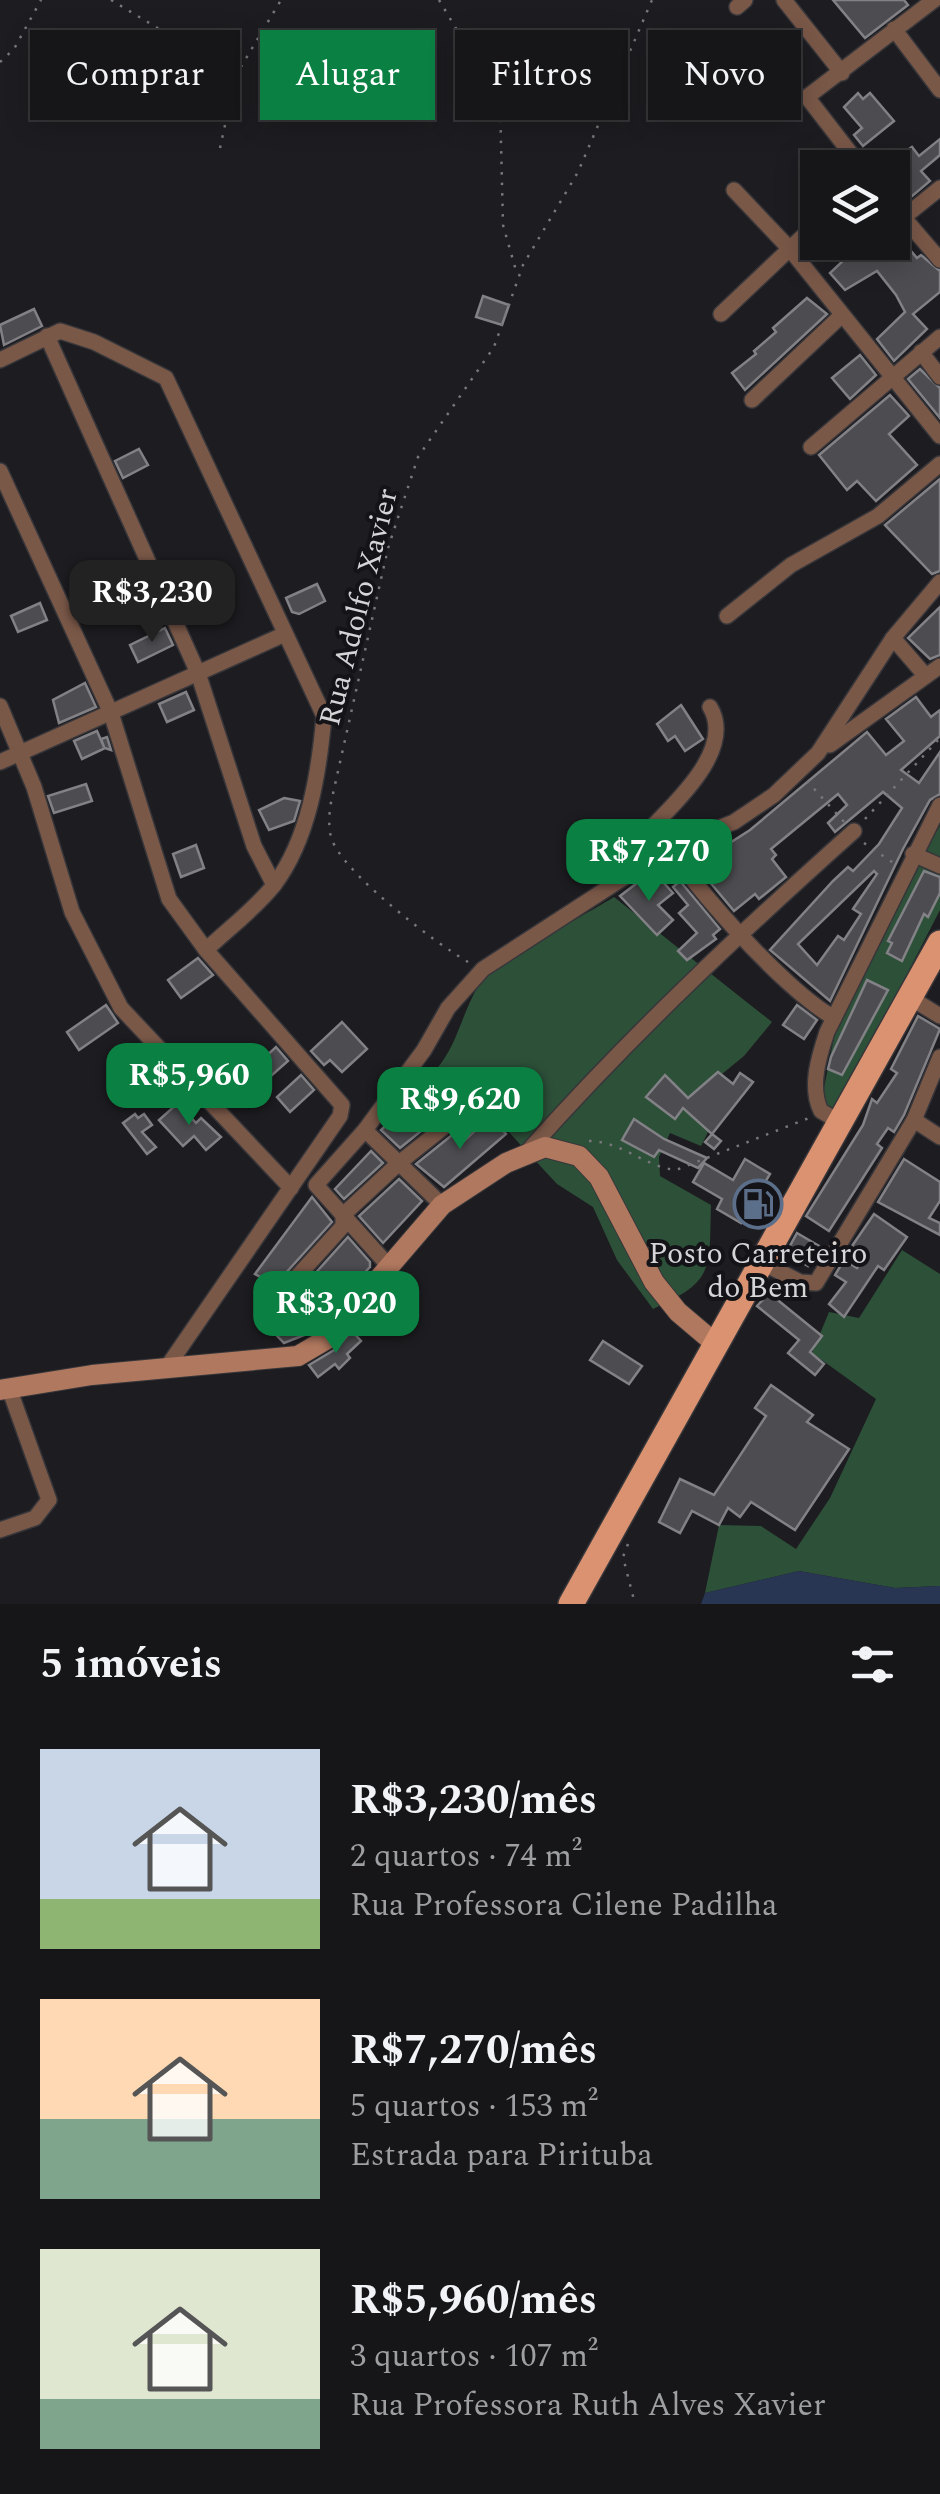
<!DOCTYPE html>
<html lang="pt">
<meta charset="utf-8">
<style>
body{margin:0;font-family:Spectral,serif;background:#1f1e21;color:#f1f3f6;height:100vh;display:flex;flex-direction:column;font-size:38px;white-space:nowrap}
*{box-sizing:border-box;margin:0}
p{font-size:32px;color:#9e9fa2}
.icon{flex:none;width:55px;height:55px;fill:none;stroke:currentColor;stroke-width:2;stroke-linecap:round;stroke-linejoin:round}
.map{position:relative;height:1604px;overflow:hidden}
.details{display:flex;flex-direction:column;background:#161518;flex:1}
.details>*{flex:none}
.top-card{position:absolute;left:30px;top:30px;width:880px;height:90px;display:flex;gap:20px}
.fabs{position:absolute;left:800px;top:150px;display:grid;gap:20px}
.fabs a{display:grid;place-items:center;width:110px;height:110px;border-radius:0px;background:#161518;box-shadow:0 5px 25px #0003,0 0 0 2px #353437;font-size:50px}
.price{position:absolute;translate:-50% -85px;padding:0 22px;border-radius:20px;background:#0b8043;color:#fff;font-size:32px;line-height:65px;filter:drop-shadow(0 2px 5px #0008)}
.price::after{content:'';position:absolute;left:50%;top:60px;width:30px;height:22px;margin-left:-15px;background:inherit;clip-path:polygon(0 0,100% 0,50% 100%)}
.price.on{background:#222;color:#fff}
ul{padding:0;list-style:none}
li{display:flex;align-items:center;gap:30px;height:250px;padding:0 40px}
li span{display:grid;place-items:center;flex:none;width:280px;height:200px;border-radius:0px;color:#555}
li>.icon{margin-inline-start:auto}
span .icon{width:120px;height:120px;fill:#fffc;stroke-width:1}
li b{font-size:42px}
h2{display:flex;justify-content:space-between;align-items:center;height:120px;padding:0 40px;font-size:42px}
.chip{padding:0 35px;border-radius:0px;background:#161518;box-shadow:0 5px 25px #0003,0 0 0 2px #353437;font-size:35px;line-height:90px}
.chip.on{background:#0b8043;color:#fff}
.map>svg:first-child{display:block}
</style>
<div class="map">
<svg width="940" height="1604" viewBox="0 0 940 1604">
<rect width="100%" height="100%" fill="#1d1c20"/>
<g fill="#2d5039">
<path d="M940,826V910L835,1114L820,1108L835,1032L912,868Z"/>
<path d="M614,897L772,1022L744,1056L689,1101L712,1124L701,1146L670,1133L659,1157L660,1176L711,1205C709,1270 715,1281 653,1309L617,1260L593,1207L557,1184L465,1085L443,1081L435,1071C457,1046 461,1016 477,988C493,962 584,916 614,897Z"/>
<path d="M902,1250L940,1274V1586L895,1588L799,1571L705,1593L719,1525L761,1526L796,1549L830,1498L876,1399L812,1353L829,1312L859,1318Z"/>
</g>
<path fill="#283654" d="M799,1571L895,1588L940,1586V1604H701L705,1593Z"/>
<g fill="#4d4c50" stroke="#828186" stroke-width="2.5" fill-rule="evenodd">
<path d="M833,0H904L908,5L865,38Z"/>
<path d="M858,93L863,99L870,93L894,121L863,146L854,135L862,128L844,107Z"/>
<path d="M940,139V155L921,171L930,181L911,197L892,170V161L912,147L919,156Z"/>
<path d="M892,229L917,258L921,255L940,271V292L913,314L927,329L894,361L877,339L905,312L896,295L877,271L845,290L830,273L863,242H892Z"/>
<path d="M483,296L509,305L502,325L476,317Z"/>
<path d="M807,298L827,314L745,390L732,373L756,354L754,351L776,332L773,328Z"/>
<path d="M34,309L42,326L4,345L0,325Z"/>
<path d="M860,355L876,375L850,399L832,378Z"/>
<path d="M920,369L940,388V418L908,379Z"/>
<path d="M890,395L909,416L889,434L917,465L876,501L857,481L847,490L819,455Z"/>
<path d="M139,449L148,465L123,478L115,461Z"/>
<path d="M940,479V571L932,574L885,525Z"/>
<path d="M317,584L325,601L299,614L292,612L286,598Z"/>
<path d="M211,585L220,603L186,619L178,601Z"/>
<path d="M40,603L47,620L18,632L11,616Z"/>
<path d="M940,607V655L930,659L908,638Z"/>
<path d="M165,628L173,645L138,662L130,645Z"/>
<path d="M85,683L96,707L59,723L53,700Z"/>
<path d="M186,692L194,710L167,722L159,704Z"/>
<path d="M916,697L931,717L940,710V736L901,770L919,783L940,752V794L930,800L903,849L830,1001L770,950L833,881L848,867L853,871L879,844L902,808L883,792L835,832L828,823L847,805L838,794L771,849L776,855L772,859L786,877L759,899L755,894L734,911L693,862L720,840L725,846L750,830L867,732L886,755L904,741L886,719ZM874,871L877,874L853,909L861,914L844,940L838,936L817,965L798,944Z"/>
<path d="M681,705L703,739L685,751L675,736L668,741L657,724Z"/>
<path d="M97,731L104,747L101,739L107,737L111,750L105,748L82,759L74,741Z"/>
<path d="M86,784L92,801L54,813L48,796Z"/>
<path d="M284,798L300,801L294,821L269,830L259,810Z"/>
<path d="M196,845L204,868L181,877L173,854Z"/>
<path d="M924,871L940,877V893L928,917L924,914L902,961L887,953L892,943L888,941Z"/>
<path d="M645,877L655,887L662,881L673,893L658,905L673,920L657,935L620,896Z"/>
<path d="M680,881L720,929L713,935L716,939L687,960L678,951L697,933L679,913L688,905L673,887Z"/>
<path d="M198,958L213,975L181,998L168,980Z"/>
<path d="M867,980L888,990L842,1075L828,1069L831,1057Z"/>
<path d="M106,1005L118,1023L79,1050L67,1032Z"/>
<path d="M797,1005L817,1020L804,1039L783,1025Z"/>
<path d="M918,1016L940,1029L904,1115L894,1132L888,1128L877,1144L882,1148L829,1231L806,1216L863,1125L872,1099L877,1103L897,1073L891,1069Z"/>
<path d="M342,1022L367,1049L342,1072L330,1060L324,1065L311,1051Z"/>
<path d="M276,1047L288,1061L263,1083L251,1070Z"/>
<path d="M718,1072L733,1084L740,1073L753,1082L712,1134L721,1141L714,1149L705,1142L712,1134L683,1108L675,1119L646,1097L665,1075L688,1098Z"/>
<path d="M301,1075L314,1090L290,1112L277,1097Z"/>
<path d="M456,1090L462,1098L400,1148L381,1130L397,1115L405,1124L441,1092L447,1098Z"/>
<path d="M178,1103L196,1123L201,1118L221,1137L206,1150L194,1136L183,1146L159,1120Z"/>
<path d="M135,1114L138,1118L144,1114L152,1125L142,1132L156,1147L147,1154L123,1123Z"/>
<path d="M490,1117L506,1134L444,1187L416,1164L457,1131L465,1140Z"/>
<path d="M634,1119L664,1139L707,1158L698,1168L659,1150L654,1157L622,1140Z"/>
<path d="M371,1151L383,1163L344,1199L335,1189Z"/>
<path d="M745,1159L770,1174L741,1223L717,1209L722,1199L693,1182L704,1163L733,1180Z"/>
<path d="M904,1159L940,1182V1201L929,1218L940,1223V1235L878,1202Z"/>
<path d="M399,1179L422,1201L383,1243L359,1216Z"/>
<path d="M312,1197L332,1222L275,1285L255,1274Z"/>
<path d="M874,1214L907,1237L884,1270L878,1266L844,1317L829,1304L846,1282L835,1275L844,1260L857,1268L865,1255L852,1246Z"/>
<path d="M797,1233L819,1246L808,1266L786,1253Z"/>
<path d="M348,1237L370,1262V1267L307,1334L284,1343L260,1318L278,1299L293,1298Z"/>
<path d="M769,1293L822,1336L810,1352L824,1364L815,1375L788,1353L799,1340L757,1306Z"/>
<path d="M352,1331L361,1341L347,1354L350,1358L339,1369L335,1364L318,1377L309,1365L334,1350Z"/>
<path d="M603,1341L642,1366L629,1384L590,1360Z"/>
<path d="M771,1385L813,1415L807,1422L849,1449L795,1530L751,1502L740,1517L728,1508L719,1525L692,1511L680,1533L659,1522L680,1479L714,1495L766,1416L755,1408Z"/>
</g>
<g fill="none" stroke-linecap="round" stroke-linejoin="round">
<g stroke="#37363a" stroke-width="18">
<g id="street">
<path d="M784,0L842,73"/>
<path d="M737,7L745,0"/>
<path d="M894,29L940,90"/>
<path d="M862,168L807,97L934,0"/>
<path d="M734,190L789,248L940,436"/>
<path d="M892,204L940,260"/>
<path d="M904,217L940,188"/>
<path d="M721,314L818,222"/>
<path d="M47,336L198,673L254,846L274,885"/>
<path d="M921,352L940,377"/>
<path d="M0,360L60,331L94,342L166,378L324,716C319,772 309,839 274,885C255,909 228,929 206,950"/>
<path d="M752,400L842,315"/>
<path d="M811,447L940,337"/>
<path d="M0,471L111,713L169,899L206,950L342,1105L340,1116L165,1370"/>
<path d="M727,616L791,565L878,516L940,464"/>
<path d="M893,638L924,674"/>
<path d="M0,706L34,787L72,912L121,1008L291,1188"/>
<path d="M710,707C734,747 681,797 655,824C678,872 786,992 833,1017"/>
<path d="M830,745L940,666"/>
<path d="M0,762L285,634"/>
<path d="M913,854L940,866"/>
<path d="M909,997L940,1016"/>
<path d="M914,1120L940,1057"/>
<path d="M840,1122L821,1111C809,1087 819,1056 827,1032L940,805"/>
<path d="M365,1130L442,1205"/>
<path d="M528,1151C630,1036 740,933 854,831"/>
<path d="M759,1261L800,1282L816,1283L914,1120L940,1137"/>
<path d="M387,1264L316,1185L365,1130L424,1050L448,1008L483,969L671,847L734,822L774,795L818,753L893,638L940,582"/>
<path d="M285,1290L343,1226V1215L399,1163L478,1100"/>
<path d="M0,1530L35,1518L49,1500L9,1388"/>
</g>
</g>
<g stroke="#37363a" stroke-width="22">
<path id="secondary" d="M0,1390L92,1375L298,1356L327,1339L442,1205L506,1163L545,1147L579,1156L599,1177L654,1282L678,1312L717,1345"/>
</g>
<g stroke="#37363a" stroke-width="28">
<path id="primary" d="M571,1604L940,943"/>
</g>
<g stroke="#78777b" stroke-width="2.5" stroke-dasharray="2.5 8" stroke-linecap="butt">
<path d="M111,0L234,74"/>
<path d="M439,0L500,102L503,225L517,274"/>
<path d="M0,62L14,49L41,0"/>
<path d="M220,148L236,75L281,0"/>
<path d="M807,781L845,823"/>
<path d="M865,819L940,738"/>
<path d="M864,843L895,864"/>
<path d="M468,962C434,942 353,880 335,846C328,835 329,821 330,807L388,548L418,457L494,347L523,265L578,172L652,0"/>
<path d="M589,1141C621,1141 645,1167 676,1170L809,1118"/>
<path d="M628,1544L623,1557L635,1604"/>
</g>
<use href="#street" stroke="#7a5848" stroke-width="15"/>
<use href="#secondary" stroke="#b0785f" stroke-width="20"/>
<use href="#primary" stroke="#da9271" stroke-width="25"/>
</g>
<defs>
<g id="fuel-ring" transform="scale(2.5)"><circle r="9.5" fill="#141317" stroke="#5c6f8a" stroke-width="1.5"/><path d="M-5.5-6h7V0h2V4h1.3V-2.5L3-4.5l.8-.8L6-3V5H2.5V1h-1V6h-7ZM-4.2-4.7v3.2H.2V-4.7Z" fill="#5c6f8a"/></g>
</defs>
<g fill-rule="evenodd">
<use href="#fuel-ring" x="758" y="1204"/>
</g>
<g text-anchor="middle" stroke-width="8" stroke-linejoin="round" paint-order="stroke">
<g font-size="30" fill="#d5d4d7" stroke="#141317">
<text transform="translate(358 607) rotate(-76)" y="10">Rua Adolfo Xavier</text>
</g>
<g font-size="30" fill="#d5d4d7" stroke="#141317">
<text x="758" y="1263">Posto Carreteiro<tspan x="758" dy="34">do Bem</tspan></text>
</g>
</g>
</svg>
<div class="fabs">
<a><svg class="icon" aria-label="layers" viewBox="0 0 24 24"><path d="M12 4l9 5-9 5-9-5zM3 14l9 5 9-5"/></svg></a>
</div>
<b class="price on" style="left:152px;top:645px">R$3,230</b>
<b class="price" style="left:649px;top:904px">R$7,270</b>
<b class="price" style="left:189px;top:1128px">R$5,960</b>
<b class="price" style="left:460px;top:1152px">R$9,620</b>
<b class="price" style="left:336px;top:1356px">R$3,020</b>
<div class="top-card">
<a class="chip">Comprar</a>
<a class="chip on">Alugar</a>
<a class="chip">Filtros</a>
<a class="chip">Novo</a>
</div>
</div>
<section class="details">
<h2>5 imóveis<svg class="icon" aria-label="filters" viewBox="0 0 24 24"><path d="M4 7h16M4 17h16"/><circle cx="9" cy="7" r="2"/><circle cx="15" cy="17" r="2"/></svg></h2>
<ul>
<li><span style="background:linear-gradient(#c9d6e8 75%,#8fb573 0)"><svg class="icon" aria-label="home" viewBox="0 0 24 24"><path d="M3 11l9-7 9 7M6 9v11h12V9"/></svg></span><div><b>R$3,230/mês</b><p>2 quartos · 74 m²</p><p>Rua Professora Cilene Padilha</p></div></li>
<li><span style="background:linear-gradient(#ffd9b3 60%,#7fa58c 0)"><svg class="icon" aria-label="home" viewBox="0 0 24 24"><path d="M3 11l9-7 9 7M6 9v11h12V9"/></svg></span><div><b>R$7,270/mês</b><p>5 quartos · 153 m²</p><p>Estrada para Pirituba</p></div></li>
<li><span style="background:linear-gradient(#dfe7d0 75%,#7fa58c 0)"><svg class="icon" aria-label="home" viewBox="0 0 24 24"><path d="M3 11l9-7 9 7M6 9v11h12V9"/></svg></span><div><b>R$5,960/mês</b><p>3 quartos · 107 m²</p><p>Rua Professora Ruth Alves Xavier</p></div></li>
</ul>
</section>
